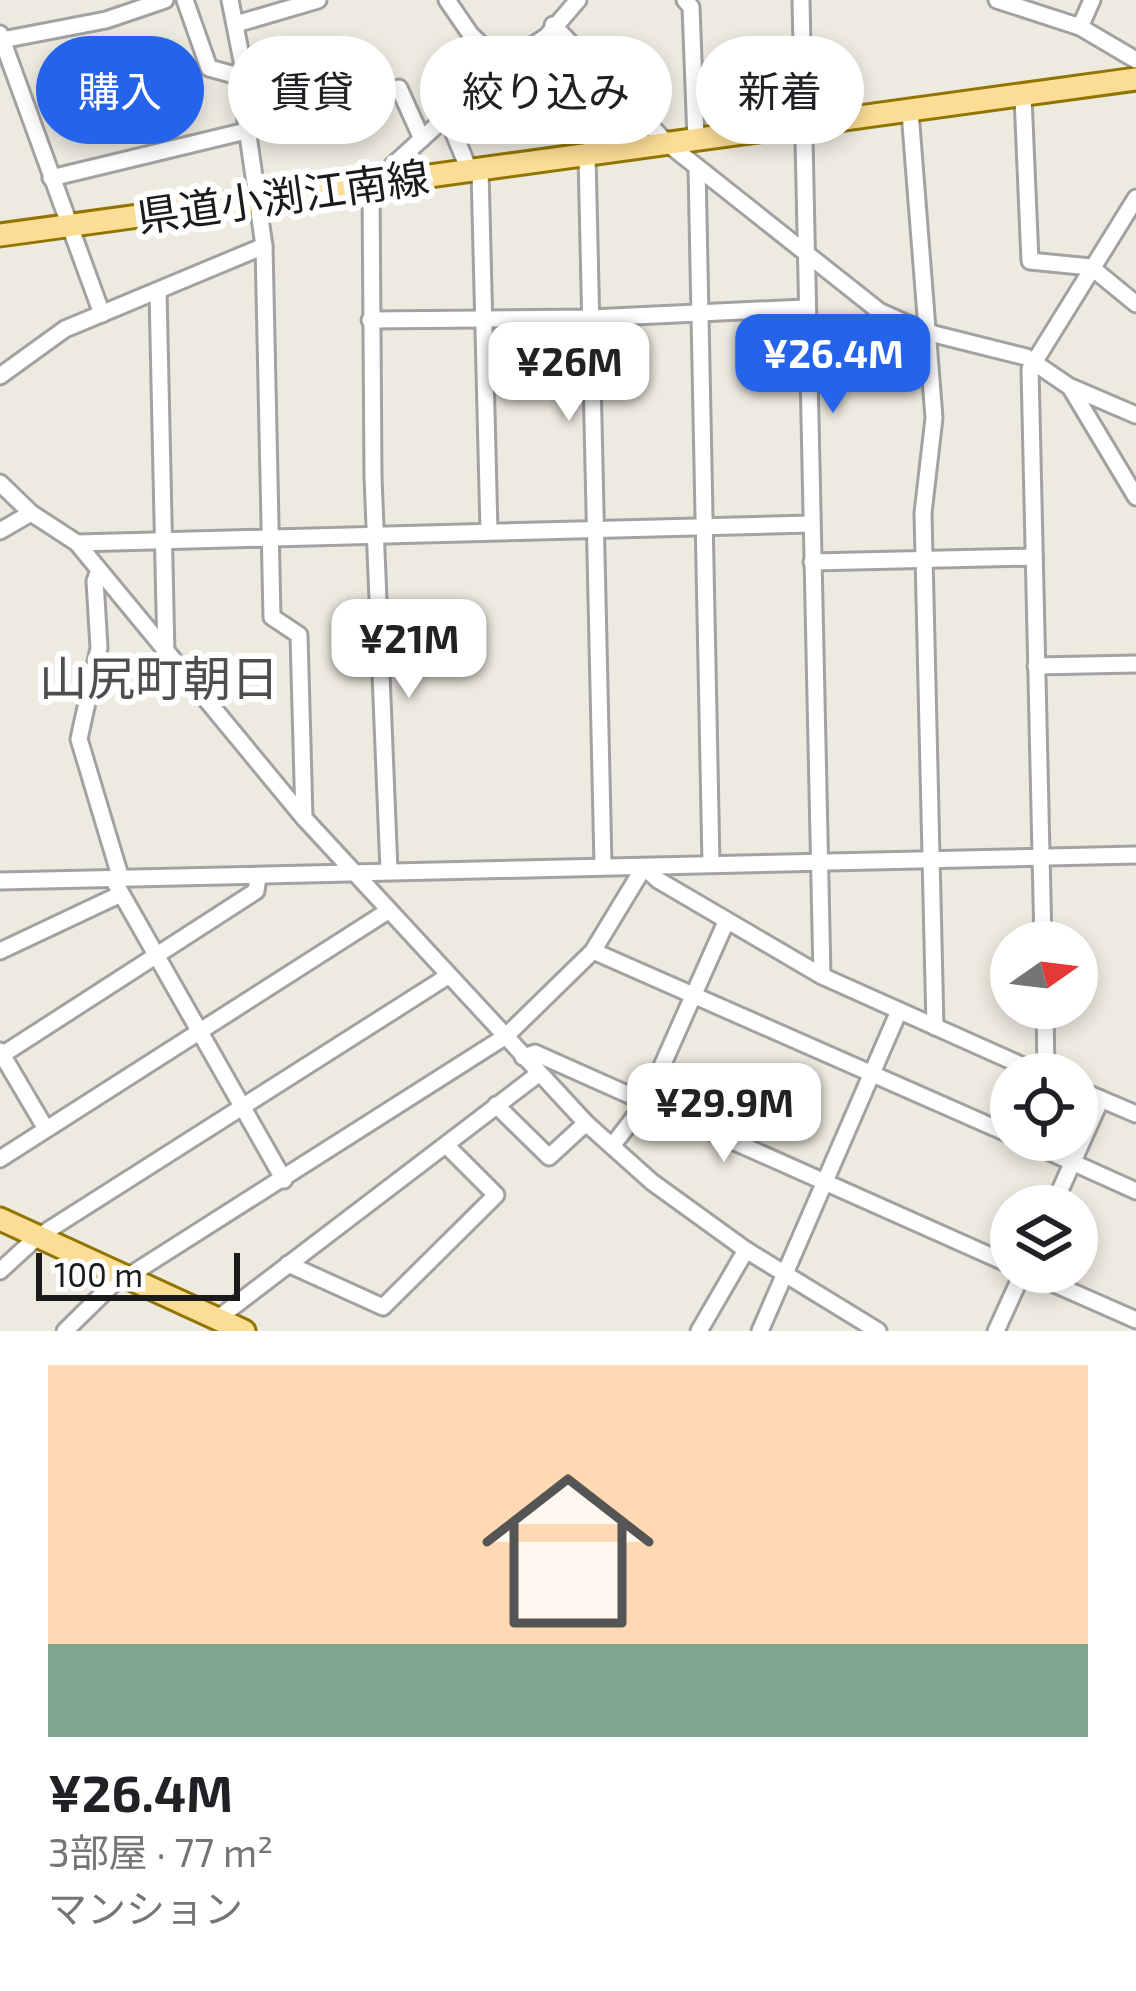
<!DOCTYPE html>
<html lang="ja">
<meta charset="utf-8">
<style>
body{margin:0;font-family:"Exo 2","Noto Sans JP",sans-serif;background:#f6f6f6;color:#202124;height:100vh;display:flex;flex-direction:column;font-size:45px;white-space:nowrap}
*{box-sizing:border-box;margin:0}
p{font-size:39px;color:#757577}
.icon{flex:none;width:66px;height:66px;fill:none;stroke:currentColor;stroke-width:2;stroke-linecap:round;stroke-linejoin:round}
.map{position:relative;height:1331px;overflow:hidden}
.details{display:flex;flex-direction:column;background:#fff;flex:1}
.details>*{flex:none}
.banner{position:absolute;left:36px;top:36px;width:1065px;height:108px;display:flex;gap:24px}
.needle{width:78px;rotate:76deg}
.fabs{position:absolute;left:990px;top:921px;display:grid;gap:24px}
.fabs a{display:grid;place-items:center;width:108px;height:108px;border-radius:50%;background:#fff;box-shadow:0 6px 18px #0003;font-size:60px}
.scale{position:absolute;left:36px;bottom:30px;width:204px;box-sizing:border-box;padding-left:12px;border:6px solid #1b1b1b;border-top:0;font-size:33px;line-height:42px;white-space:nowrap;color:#1b1b1b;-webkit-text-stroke:9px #fff;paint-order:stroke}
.price{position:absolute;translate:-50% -102px;padding:0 27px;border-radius:24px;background:#fff;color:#222;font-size:39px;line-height:78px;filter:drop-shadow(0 3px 6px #0008)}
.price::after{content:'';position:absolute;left:50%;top:72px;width:36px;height:27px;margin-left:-18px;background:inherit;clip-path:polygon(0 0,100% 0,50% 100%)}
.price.on{background:#2563eb;color:#fff}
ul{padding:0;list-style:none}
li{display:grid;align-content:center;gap:24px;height:636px;padding:0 48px}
li span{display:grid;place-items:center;height:372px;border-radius:0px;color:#555}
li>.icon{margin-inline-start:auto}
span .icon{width:216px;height:216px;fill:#fffc;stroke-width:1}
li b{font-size:51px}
.chip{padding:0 42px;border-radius:54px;background:#fff;box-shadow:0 6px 18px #0003;font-size:42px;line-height:108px}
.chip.on{background:#2563eb;color:#fff}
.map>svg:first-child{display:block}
</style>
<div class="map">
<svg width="1136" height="1331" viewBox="0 0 1136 1331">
<rect width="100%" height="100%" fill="#edeae0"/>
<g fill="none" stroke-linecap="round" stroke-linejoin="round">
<g stroke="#a2a2a2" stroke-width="21">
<g id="minor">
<path d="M185,0L209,68L242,77"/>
<path d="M230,0L244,71L243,100L264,246L272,617L299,635L304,818"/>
<path d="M447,0L471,35L503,65"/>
<path d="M685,0L691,7L696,139"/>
<path d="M801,0L822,976"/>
<path d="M997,0L1080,27L1136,60"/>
<path d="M236,24L318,0"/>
<path d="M553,25L667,143L879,311L926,332L1026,357L1070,387L1136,497"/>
<path d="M1080,27L1092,0"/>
<path d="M0,34L102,314"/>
<path d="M2,40L106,20L165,0"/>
<path d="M1023,97L1030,261L1091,267L1136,304"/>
<path d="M910,112L934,418L923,513L935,1027"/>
<path d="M447,117L470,172"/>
<path d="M587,155L603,865"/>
<path d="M697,167L711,864"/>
<path d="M480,170L489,531"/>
<path d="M51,178L246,131L310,99L331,94L360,103L399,88L422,139"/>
<path d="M391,183L392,166L503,65L547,36L578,0"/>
<path d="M371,185L373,477L389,871"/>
<path d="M158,292L166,655"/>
<path d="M370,320L591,318L804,308"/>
<path d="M0,376L65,329L264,246"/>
<path d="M1073,388L1136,415"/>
<path d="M0,483L31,513L77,543L304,818L586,1123L652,1182L746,1250L878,1331"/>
<path d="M0,531L31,513"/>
<path d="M77,543L811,524"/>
<path d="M812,562L1034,557"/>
<path d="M99,570L95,581L99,648L79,739L121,879"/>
<path d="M1036,666L1136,664"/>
<path d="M644,867L658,880L822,976L1041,1074"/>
<path d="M113,879L284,1180"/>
<path d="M0,881L1136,855"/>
<path d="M1043,942L1030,369L1136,198"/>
<path d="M0,951L121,894"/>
<path d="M593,951L1011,1135"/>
<path d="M1045,1008L1046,1074"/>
<path d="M0,1051L46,1129"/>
<path d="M2,1055L256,891L258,877"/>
<path d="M523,1057L535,1053L1011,1265"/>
<path d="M1077,1089L1136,1114"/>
<path d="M496,1105L549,1157L586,1123"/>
<path d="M1023,1140L1136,1191"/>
<path d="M612,1146L646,1102L726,922"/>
<path d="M0,1159L388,911"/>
<path d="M1053,1206L1101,1099"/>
<path d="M288,1264L383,1307L496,1195L447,1146"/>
<path d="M0,1271L36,1238L448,976"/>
<path d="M1027,1272L1136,1320"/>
<path d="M127,1277L506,1036L593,951L644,867"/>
<path d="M217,1319L537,1075"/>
<path d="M65,1331L121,1276"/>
<path d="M699,1331L746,1250"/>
<path d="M760,1331L899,1011"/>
<path d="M996,1331L1023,1272"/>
</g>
</g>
<g stroke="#927500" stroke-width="27">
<g id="major">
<path d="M0,235L1136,79"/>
<path d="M0,1219L244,1331"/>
</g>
</g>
<use href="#minor" stroke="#fff" stroke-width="15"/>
<use href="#major" stroke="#fcdd96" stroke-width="21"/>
</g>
<g text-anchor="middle" stroke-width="12" stroke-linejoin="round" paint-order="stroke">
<g font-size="42" fill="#1b1b1b" stroke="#fff">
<text transform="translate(283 197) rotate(-8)" y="15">県道小渕江南線</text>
</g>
<g font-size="48" fill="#4e4e4e" stroke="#fff">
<text x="159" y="696">山尻町朝日</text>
</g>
</g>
</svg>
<div class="fabs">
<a><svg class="needle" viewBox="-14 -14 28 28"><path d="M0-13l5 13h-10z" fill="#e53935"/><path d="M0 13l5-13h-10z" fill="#757577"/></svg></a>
<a><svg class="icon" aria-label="locate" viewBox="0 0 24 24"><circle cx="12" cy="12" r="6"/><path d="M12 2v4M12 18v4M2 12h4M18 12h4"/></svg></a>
<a><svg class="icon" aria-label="layers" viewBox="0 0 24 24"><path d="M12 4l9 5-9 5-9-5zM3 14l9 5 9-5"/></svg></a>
</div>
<div class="scale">100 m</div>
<b class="price on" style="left:833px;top:416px">¥26.4M</b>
<b class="price" style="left:569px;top:424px">¥26M</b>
<b class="price" style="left:409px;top:701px">¥21M</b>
<b class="price" style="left:724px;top:1165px">¥29.9M</b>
<div class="banner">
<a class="chip on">購入</a>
<a class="chip">賃貸</a>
<a class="chip">絞り込み</a>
<a class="chip">新着</a>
</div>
</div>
<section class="details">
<ul>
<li><span style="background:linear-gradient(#ffd9b3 75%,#7fa58c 0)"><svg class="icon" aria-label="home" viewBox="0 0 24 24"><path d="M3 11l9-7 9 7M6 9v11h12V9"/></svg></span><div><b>¥26.4M</b><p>3部屋 · 77 m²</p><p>マンション</p></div></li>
</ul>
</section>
